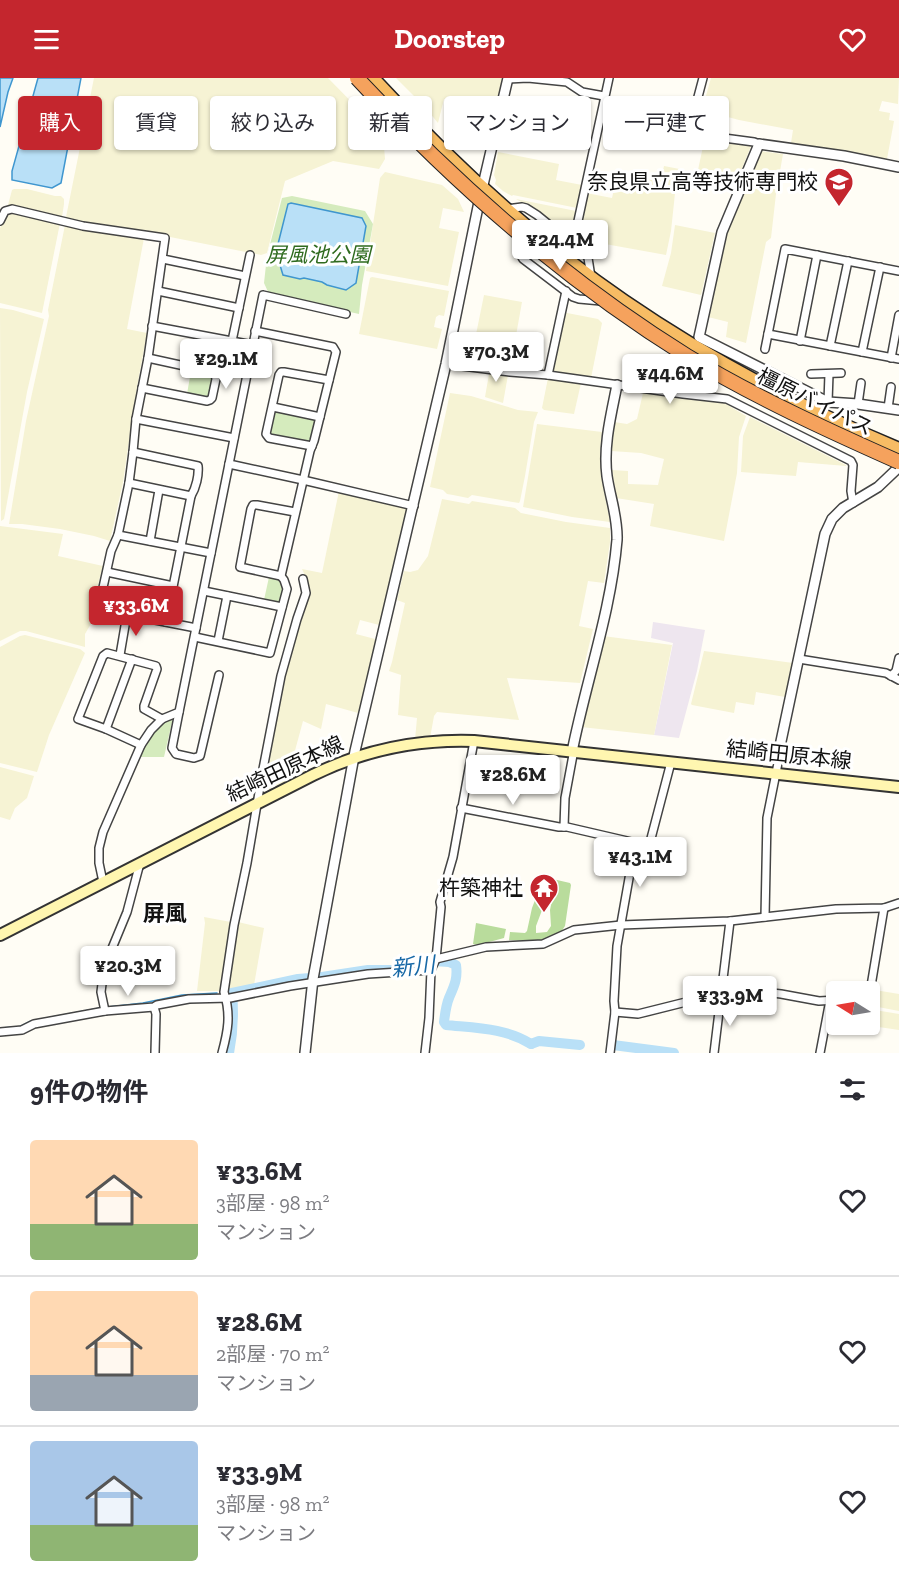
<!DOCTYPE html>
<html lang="ja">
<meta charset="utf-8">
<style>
body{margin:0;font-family:"Zilla Slab","Noto Sans JP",serif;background:#f7f7f7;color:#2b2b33;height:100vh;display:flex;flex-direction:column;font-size:22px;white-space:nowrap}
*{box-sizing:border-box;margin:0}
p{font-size:20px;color:#7c7c81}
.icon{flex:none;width:33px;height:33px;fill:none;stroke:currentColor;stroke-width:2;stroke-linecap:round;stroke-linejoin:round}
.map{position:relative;height:975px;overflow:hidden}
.details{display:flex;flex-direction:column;background:#fff;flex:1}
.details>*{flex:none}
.guide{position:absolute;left:18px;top:18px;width:864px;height:54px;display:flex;gap:12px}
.needle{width:39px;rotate:281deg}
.buttons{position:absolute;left:826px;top:903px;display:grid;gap:12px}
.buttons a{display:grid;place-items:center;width:54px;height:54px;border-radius:6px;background:#fff;box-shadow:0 2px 4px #0004;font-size:30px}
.price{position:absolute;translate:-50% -51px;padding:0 14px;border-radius:6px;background:#fff;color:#222;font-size:20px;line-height:39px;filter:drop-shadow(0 2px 3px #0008)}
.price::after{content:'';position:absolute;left:50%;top:36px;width:18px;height:14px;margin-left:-9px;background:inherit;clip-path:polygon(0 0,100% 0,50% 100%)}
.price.on{background:#c4262e;color:#fff}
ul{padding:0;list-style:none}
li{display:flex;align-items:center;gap:18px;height:150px;padding:0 30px}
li+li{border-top:2px solid #e1e1e2}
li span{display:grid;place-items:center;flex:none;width:168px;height:120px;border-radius:6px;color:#555}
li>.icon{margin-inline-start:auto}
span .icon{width:72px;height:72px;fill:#fffc;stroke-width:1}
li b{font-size:26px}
h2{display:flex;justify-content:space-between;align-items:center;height:72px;padding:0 30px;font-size:26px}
.chip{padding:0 21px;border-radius:6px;background:#fff;box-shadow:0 2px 4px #0004;font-size:21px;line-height:54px}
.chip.on{background:#c4262e;color:#fff}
header{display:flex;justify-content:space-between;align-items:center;height:78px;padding:0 30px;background:#c4262e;color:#fff;font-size:27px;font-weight:700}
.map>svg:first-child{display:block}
</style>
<header><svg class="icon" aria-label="menu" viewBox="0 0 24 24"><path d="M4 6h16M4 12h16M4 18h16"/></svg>Doorstep<svg class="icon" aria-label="heart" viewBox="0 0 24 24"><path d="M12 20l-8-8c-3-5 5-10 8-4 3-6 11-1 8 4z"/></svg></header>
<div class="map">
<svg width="899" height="975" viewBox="0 0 899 975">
<rect width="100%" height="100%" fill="#fffdf5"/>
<path fill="#eee6ef" d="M653,544L705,552L697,593L679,660L654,657L673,565L651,560Z"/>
<g fill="#f6f3d4">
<path d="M94,0H328L383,56L385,81L379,91L333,83L285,103L267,175L261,177L165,158L83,146L68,142L66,139Z"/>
<path d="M396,0H503L496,30L444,21L438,45L424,28Z"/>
<path d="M711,0H899L898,26L882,23L879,33L890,35L889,42L894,43L887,81L791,65L793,52L739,42L702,32Z"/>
<path d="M705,59L752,66L738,100L698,92Z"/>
<path d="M761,73L783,76L776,116L771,160L766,164L746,265L726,259L728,244L708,239L726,157Z"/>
<path d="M498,74L559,86L556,102L582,107L577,130L513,117L512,118L503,113L495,106L496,102L494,97Z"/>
<path d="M664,88L695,94L692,108L676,106L671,153L666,177L583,162L582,159L577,158L586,115L612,120L618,94L660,104Z"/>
<path d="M385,94L442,107L458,121L464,134L443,130L439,150L459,154L448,208L366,193L380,100Z"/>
<path d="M14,111H27L55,118H61L64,121V126L62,139L8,127L12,112Z"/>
<path d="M516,121L576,133L571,160L538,134Z"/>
<path d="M14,134L60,145L42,235L0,225V150L8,135Z"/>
<path d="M65,147L144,160L127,251L147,255L137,309L123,404L110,463L94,458L60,451L22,446H9L26,343L49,238L48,232Z"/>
<path d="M675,147L715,155L701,217L662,208L671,175Z"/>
<path d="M372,199L449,213L444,238L439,237L436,239L434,249L442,251L437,271L359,256L370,200Z"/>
<path d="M484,217L522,224L510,291L470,286Z"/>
<path d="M0,230L13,232L44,241L27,314L4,441L1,443Z"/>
<path d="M562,234L598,241L602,245L591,300L551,294Z"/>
<path d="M489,296L508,297L503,325L485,319Z"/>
<path d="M548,300L581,305L574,336L544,332L542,330Z"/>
<path d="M450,315L471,318L518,332L538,334L534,344L525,398L520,423L519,425L472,417L468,420L453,417L447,416L443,412L430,409Z"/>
<path d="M643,315L721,323L746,338L739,359L737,395L724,463L650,448L654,426L616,420L612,392L628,393V406L658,407L664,381L641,375L611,373L614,344L627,346L637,341Z"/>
<path d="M750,339L846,387V388L798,384L796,398L741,394L743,358Z"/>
<path d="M537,346L602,354L600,373L601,398L610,444L572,439L523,429Z"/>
<path d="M339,413L409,430L383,548L360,542L356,556L379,562L361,629H360L358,635L326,626L321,651L303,643L293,680L308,685L310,694L262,718L284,602L301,538L310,515L306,500L302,491L322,495Z"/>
<path d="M442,421L469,426L472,423L515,430L521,435L566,444L610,450V464L604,505L588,503L579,548L593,551L580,605L507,600L519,642L437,634L434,638L430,660L415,662L417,640L398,637L401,597L389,593L392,584L405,525L397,522L404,493L410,494L418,492L428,478Z"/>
<path d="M0,448L63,456L58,478L103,488L97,510L99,521L96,537L85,556V569L26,553H20L0,563Z"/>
<path d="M25,557L80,571L85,575L49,657L37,694L0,685V569L20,558Z"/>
<path d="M603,558L672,567L654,657L581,649Z"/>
<path d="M704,573L793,585L785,619L756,614L754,627L736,624L734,635L692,627L691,626Z"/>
<path d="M0,689L34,698L27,720L15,730L10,742L0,739Z"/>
<path d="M204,839L231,844L222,913H197L205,845Z"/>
<path d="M238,844L264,850L254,907L231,914L227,913Z"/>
<path d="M875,912L899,916V933L878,929L872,924Z"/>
<path d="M875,932L899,936V952L872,948Z"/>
</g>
<g fill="#d5ebbd">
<path d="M292,118L365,133L373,146L362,207L359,236L269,216L264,205L267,178L282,120Z"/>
<path d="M191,293L211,297L214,300L210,319L207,320L187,316Z"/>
<path d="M277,332L317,341L311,364L309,365L272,358L270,354L274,334Z"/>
<path d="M269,499L280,501C285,508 286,518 280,524L264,522Z"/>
<path d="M173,640L164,679H139C143,666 158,642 173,640Z"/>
</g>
<g fill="#b9dc9c" fill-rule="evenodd">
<path d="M544,799L570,805L571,807L565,848L561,854L541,864L509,862L510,854L525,855L527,853L532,830ZM547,819H551L552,822L550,832L551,848L547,854L536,855V848Z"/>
<path d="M476,845L506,851L504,860L478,867L473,866Z"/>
</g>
<g fill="#b9e0f7" stroke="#3f96cf" stroke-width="1.5">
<path d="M0,0H13L8,14L0,49Z"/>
<path d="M38,0H81L61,105L52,110L12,102V93Z"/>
<path d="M291,125L362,140L366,148L356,205L346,212L327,207L322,204L304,200L300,201L283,197L276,174L288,126Z"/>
</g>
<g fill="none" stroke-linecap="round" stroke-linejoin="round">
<g stroke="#3f96cf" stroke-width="1.5">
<path d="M230,915H232"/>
<path d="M108,929L143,925L182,917L217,915"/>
<path d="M0,950L19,949L31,943L100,930"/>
</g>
<g stroke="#b9e0f7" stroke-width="10">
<path d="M416,891L427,890L433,883L449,884L456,887C458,901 454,908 449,920C446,927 445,936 444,944L446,947C475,950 506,950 531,966"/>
<path d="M531,966L539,963L580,967"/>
<path d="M613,967L674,975"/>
<path d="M229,975C233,955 234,936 232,915L298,901L322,899L368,892H391"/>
</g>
<g stroke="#444" stroke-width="10">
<g id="minor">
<path d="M703,0L690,49L694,56L754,64L759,66"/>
<path d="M508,1L528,0L567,4L582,14L604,18"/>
<path d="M506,131L522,129L526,130L537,137L585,176L588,180L591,199"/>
<path d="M0,143L5,133L12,131L83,148L165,160L148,280L136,341L133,374L129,405L118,457L111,473L102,514L104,532L196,550"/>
<path d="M520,159L519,174L523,181L573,219L579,221L601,223"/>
<path d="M573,166L609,0"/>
<path d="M163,181L245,198"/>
<path d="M899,193L785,171L768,256L899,281"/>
<path d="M158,213L239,230"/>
<path d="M152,248L253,267"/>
<path d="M232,263L250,177"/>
<path d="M800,263L817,177"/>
<path d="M830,268L848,183"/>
<path d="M765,271L768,256"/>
<path d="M862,274L880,189"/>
<path d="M891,280L899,237"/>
<path d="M446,286L510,294L548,297L683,316L727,321L851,383L853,387L851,413L853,425"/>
<path d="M811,296L841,295"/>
<path d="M548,297L566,213"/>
<path d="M142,310L207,323L210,322L212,320L216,301L215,296L212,294L148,280"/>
<path d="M828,324L829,296"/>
<path d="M858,326L861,305"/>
<path d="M273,329L320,339"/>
<path d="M888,330L891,309"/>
<path d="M136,341L234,360"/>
<path d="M312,368L269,360L266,356L279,297L281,294H284L329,302"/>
<path d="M133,374L198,388C199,397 196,410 191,418L166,544"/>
<path d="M229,386L263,217L346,236"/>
<path d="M129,405L191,418"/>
<path d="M118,457L211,475"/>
<path d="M150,463L159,412"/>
<path d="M107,494L173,508"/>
<path d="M281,498L240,489L251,431L253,427H257L295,434"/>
<path d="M204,513L282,529"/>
<path d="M195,559L270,575L287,511L284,502L281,498L310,373L314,363L336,274L333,269L255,253"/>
<path d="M218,563L227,518"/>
<path d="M120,577L127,536"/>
<path d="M799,581L886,595L899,602"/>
<path d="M891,598L896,593L899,580"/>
<path d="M179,634L172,670L176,676L194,680L200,678L219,597"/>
<path d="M106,651L132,581"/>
<path d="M141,667L106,651L78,641L103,578L107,575L156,588L157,591L144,628V631L162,641"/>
<path d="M461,730L559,749H567L649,768L670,688L672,685"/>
<path d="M564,749L565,720L573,677L572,674"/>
<path d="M103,804L99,785V770L103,754L141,667L151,652L162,641L179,634L229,386L303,402L414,428"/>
<path d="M765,839L767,740L780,675V668"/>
<path d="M436,881L486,869L543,866L574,852L621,847L730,843L836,831L884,830L899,825"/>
<path d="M722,909L781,916L819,923L837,922"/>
<path d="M870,914L884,830"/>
<path d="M154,929L156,936L155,975"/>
<path d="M105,933L101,914L102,906L108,880L127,834L140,785"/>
<path d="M615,934L638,936L694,922L721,919"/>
<path d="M0,954L22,952L34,946L105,933L154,929L157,927L189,921L230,920L290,908L368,896L431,892"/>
<path d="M222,975C228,953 231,937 224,914L234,847L247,785L263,691L281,598L297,541L306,515L303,501"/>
<path d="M425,975L429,940L431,892L436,881L441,829L440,824L453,779L474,663"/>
<path d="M610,975L615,934L614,923L617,868L631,789L637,765"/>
<path d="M714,975L730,843"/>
<path d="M820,975L830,922"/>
</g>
</g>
<g stroke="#444" stroke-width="12">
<g id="tertiary">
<path d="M899,89L844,78L759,66L722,154L699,259L828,324L858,326L899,332"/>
<path d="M780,668L825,456L832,441L843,430L878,409L899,389"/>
<path d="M572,674C586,603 611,534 617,462C618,440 610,419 607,398C603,368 611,337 617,307"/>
<path d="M305,975L313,901L355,673L446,286L479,124L508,0"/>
</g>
</g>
<g stroke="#333" stroke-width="14">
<path id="secondary" d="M0,857L313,697C364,672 418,661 474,663L899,709"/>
</g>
<g stroke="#222" stroke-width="15">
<path id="trunk" d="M373,0C448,82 531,159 624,223C710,282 803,331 899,371"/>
</g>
<use href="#minor" stroke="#fff" stroke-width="7"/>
<use href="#tertiary" stroke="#fff" stroke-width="9"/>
<use href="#secondary" stroke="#fff6b0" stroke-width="10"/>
<use href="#trunk" stroke="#f7bc64" stroke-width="12"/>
<g stroke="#222" stroke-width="16" stroke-linecap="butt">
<path id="motorway-bridge" d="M357,0C455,106 565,202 687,278C755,319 827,352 899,384"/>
</g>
<use href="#motorway-bridge" stroke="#f5a25d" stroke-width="14"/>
</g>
<defs>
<g id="school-pin" transform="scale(1.5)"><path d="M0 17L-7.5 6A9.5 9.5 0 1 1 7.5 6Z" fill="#c4262e" stroke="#fff"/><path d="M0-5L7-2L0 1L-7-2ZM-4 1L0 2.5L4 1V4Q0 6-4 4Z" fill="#fff"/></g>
<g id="temple-pin" transform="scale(1.5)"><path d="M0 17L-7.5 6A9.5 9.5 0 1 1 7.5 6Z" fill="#c4262e" stroke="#fff"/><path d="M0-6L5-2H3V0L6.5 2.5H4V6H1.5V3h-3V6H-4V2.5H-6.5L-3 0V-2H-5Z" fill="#fff"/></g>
</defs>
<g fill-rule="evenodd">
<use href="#school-pin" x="839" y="104"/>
<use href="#temple-pin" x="544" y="810"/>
</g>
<g text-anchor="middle" stroke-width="6" stroke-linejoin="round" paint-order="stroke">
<g font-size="21" fill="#111" stroke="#fff" text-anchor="end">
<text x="818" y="111">奈良県立高等技術専門校</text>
<text x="523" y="817">杵築神社</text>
</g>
<g font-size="21" font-style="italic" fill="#2f6b1f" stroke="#fff">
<text x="318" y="184">屏風池公園</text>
</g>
<g font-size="21" fill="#111" stroke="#fff">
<text transform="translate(815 324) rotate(26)" y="7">橿原バイパス</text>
<text transform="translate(789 677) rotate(6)" y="7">結崎田原本線</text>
<text transform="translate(285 691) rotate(-25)" y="7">結崎田原本線</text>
</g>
<g font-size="22" font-weight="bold" fill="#111" stroke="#fff">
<text x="165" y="843">屏風</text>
</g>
<g font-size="22" font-style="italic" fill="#1768a6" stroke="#fff">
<text transform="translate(413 888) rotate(-6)" y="8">新川</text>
</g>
</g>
</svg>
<div class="buttons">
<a><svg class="needle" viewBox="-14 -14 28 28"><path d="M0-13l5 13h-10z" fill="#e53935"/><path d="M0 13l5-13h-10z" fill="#7c7c81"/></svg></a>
</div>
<b class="price" style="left:560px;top:193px">¥24.4M</b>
<b class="price" style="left:496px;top:305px">¥70.3M</b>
<b class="price" style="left:226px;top:312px">¥29.1M</b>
<b class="price" style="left:670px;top:327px">¥44.6M</b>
<b class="price on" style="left:136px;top:559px">¥33.6M</b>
<b class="price" style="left:513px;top:728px">¥28.6M</b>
<b class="price" style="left:640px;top:810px">¥43.1M</b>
<b class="price" style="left:128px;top:919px">¥20.3M</b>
<b class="price" style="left:730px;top:949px">¥33.9M</b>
<div class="guide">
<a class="chip on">購入</a>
<a class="chip">賃貸</a>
<a class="chip">絞り込み</a>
<a class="chip">新着</a>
<a class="chip">マンション</a>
<a class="chip">一戸建て</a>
</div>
</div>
<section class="details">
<h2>9件の物件<svg class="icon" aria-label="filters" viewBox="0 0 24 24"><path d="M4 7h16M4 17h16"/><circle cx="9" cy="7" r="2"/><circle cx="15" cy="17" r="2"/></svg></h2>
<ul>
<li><span style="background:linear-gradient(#ffd9b3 70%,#8fb573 0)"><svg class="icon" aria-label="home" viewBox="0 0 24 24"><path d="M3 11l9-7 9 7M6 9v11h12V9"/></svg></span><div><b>¥33.6M</b><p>3部屋 · 98 m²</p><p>マンション</p></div><svg class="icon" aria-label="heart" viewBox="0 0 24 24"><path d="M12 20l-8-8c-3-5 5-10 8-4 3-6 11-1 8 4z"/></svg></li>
<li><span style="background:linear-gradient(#ffd9b3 70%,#9aa5b1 0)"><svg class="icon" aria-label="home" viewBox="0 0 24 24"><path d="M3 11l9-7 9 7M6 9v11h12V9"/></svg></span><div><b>¥28.6M</b><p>2部屋 · 70 m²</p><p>マンション</p></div><svg class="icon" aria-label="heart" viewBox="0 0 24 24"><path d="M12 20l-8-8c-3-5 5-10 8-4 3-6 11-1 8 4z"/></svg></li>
<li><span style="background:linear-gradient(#a9c7e8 70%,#8fb573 0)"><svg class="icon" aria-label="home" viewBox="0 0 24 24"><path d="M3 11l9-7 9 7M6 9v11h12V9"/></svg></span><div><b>¥33.9M</b><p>3部屋 · 98 m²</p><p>マンション</p></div><svg class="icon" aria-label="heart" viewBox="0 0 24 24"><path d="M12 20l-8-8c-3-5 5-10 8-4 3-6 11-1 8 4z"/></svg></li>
</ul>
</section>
